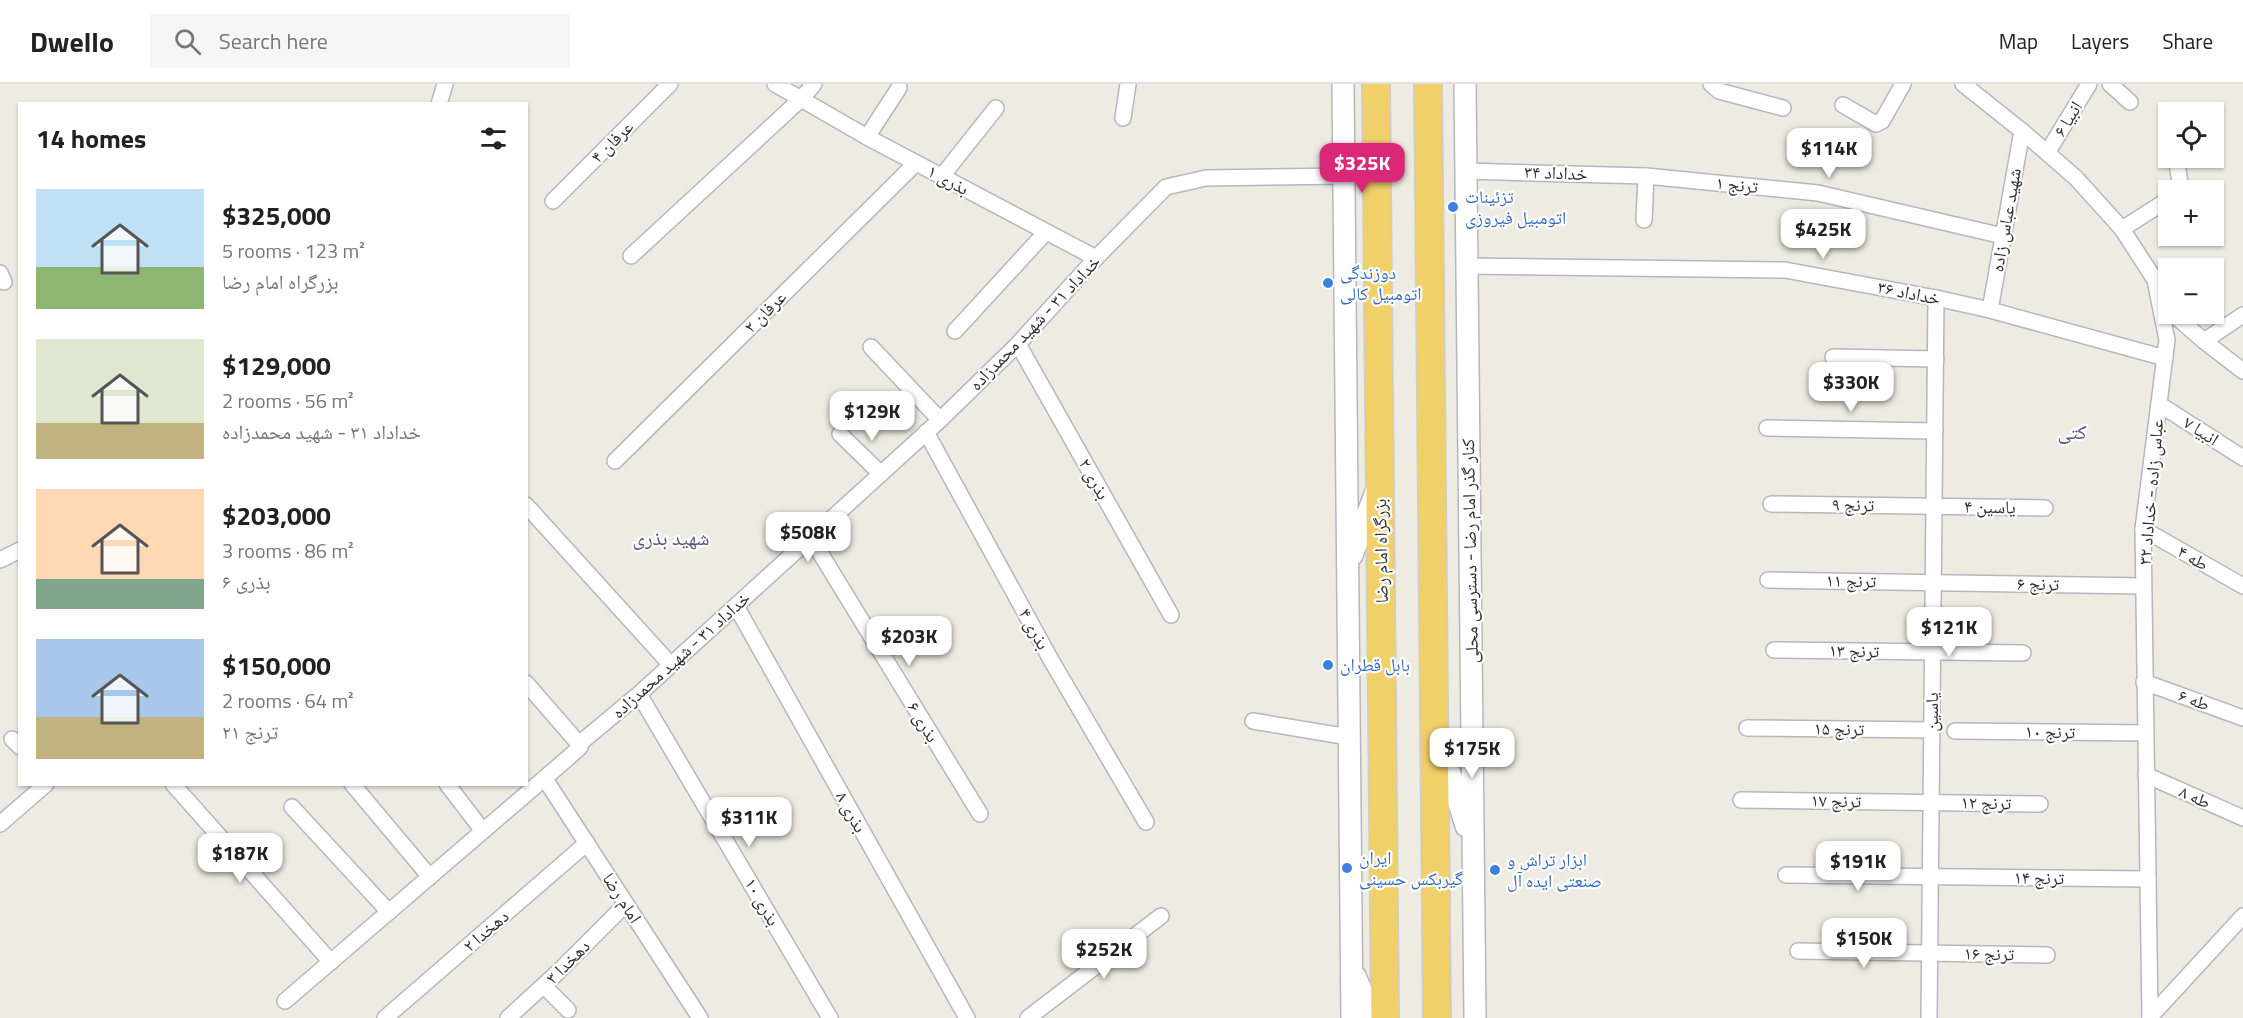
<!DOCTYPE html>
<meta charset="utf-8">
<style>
body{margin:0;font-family:"Titillium Web","Noto Naskh Arabic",sans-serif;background:#f6f6f6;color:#222;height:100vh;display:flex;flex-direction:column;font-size:22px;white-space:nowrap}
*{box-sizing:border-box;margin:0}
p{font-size:20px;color:#767676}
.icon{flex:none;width:33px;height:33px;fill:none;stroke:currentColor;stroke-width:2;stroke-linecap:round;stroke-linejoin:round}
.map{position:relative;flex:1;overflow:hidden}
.panel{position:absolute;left:18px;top:18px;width:510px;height:684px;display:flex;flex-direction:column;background:#fff;border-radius:0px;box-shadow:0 2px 4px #0004}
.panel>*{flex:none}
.tools{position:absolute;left:2158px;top:18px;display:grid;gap:12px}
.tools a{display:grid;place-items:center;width:66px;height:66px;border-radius:0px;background:#fff;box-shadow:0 2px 4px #0004;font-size:30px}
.price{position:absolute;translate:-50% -51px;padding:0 14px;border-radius:12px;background:#fff;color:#222;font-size:20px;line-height:39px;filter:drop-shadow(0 2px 3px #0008)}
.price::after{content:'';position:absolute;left:50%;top:36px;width:18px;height:14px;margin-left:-9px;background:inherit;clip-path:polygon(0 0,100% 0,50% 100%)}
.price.selected{background:#db2777;color:#fff}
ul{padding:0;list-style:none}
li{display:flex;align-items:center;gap:18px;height:150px;padding:0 18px}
li span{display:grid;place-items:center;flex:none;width:168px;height:120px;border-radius:0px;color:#555}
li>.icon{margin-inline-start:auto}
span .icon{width:72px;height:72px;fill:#fffc;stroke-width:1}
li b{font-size:26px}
h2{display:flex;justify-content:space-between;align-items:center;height:72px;padding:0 18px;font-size:26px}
header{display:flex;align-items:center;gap:36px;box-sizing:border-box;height:84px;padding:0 30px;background:#fff;border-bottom:2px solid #e0e0e0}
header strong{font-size:28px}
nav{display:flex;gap:33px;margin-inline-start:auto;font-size:21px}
.search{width:420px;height:54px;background:#f6f6f6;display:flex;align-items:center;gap:15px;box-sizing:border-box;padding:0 21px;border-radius:0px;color:#767676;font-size:22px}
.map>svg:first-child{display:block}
</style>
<header>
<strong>Dwello</strong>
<div class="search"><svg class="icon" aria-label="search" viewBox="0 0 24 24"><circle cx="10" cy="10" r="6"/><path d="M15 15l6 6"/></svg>Search here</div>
<nav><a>Map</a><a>Layers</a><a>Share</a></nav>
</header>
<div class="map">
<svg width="2243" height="934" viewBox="0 0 2243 934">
<rect width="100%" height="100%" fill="#eeece2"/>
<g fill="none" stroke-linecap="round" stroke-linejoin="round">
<g stroke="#b7b5c0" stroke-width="18">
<g id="street">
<path d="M775,0L867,53L1096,174"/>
<path d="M1711,0L1719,7L1783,24"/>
<path d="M1963,0L2022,47L2076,94L2122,145L2155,196L2167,256L2143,445L2150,934"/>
<path d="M2110,0L2130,18"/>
<path d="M439,20L445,0"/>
<path d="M1843,21L1876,40L1882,37L1903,0"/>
<path d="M1123,34L1128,0"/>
<path d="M867,53L899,4"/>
<path d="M2047,69L2089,0"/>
<path d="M1465,87L1646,92L1818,109L2003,152"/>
<path d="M942,92L996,24"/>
<path d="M2174,106L2180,98L2176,74"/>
<path d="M553,117L670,0"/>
<path d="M1644,136L1646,92"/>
<path d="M2122,145L2169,115"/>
<path d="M631,172L801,15L814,0"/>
<path d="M1466,182L1785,186L1936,214L1990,226L2165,274"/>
<path d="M0,189L4,198"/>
<path d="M1990,226L2022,47"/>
<path d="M2173,230L2204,257L2243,287"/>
<path d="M955,247L1046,148"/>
<path d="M2204,257L2243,231"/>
<path d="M1018,260L1171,531"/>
<path d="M871,263L940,336"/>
<path d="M1833,273L1936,275"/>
<path d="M2159,320L2243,374"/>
<path d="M1767,344L1935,347"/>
<path d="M926,348L1051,576L1146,738"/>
<path d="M840,350L881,390"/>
<path d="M615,377L916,79"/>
<path d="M1771,420L2045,424"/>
<path d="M526,421L671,581"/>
<path d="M2143,445L2243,502"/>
<path d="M811,454L980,730"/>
<path d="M0,476L20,466"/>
<path d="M1768,496L2143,502"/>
<path d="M736,522L967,934"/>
<path d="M1774,566L2023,569"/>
<path d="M2144,598L2243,634"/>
<path d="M526,599L579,660"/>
<path d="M639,610L830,934"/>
<path d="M1253,637L1349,653"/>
<path d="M1747,644L1932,646"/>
<path d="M1955,647L2145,649"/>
<path d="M12,655L20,663"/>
<path d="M2146,691L2243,734"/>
<path d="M545,695L700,934"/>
<path d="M173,700L331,878"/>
<path d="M352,700L430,793"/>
<path d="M447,700L483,747"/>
<path d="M1741,716L2040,720"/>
<path d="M292,723L389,828"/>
<path d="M0,740L46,700"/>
<path d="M1786,791L2148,795"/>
<path d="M1798,867L2047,871"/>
<path d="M544,902L568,926"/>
<path d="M285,917L568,674L580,663L579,660L639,610L940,336L1018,260L1096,174L1166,103L1206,94L1343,92"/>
<path d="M2150,933L2243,832"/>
<path d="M385,934L587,759"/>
<path d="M508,934L557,889L626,820"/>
<path d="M1028,934L1161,832"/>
<path d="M1929,934L1936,214"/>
</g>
</g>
<g stroke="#b7b5c0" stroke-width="24">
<g id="secondary">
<path d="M1343,0L1352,934"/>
<path d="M1465,0L1475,934"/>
<path d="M1352,471L1377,405"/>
<path d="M1440,657L1466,742"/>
<path d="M1355,892L1373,934"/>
</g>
</g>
<g stroke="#cdcdcd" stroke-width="30">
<g id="highway">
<path d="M1376,0L1385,934"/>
<path d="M1428,0L1437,934"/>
</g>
</g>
<use href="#street" stroke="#fff" stroke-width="15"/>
<use href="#secondary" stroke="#fff" stroke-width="21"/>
<use href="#highway" stroke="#f1cf69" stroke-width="27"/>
</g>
<g fill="#3f7fe0" stroke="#fff" stroke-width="2">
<circle cx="1453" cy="123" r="6"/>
<circle cx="1328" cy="199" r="6"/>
<circle cx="1328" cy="581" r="6"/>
<circle cx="1347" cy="784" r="6"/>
<circle cx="1495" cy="786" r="6"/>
</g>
<g text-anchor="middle" stroke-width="4.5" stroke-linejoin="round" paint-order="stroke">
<g font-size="18" fill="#2e2e2e" stroke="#fff">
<text transform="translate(2068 35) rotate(-58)" y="6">انبیا ۶</text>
<text transform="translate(612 58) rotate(-45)" y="6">عرفان ۴</text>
<text transform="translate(1556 89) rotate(2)" y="6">خداداد ۳۴</text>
<text transform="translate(948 96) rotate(28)" y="6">بذری ۱</text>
<text transform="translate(1737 101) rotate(6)" y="6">ترنج ۱</text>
<text transform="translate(2006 136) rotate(-80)" y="6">شهید عباس زاده</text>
<text transform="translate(1909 209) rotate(11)" y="6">خداداد ۳۶</text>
<text transform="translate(765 228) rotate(-45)" y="6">عرفان ۲</text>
<text transform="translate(1035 239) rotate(-46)" y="6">خداداد ۳۱ - شهید محمدزاده</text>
<text transform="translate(2201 347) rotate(33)" y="6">انبیا ۷</text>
<text transform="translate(1094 395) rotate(61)" y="6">بذری ۲</text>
<text transform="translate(2151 408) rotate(-85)" y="6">عباس زاده - خداداد ۳۲</text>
<text transform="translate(1853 421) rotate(1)" y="6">ترنج ۹</text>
<text transform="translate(1990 423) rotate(1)" y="6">یاسین ۴</text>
<text transform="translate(1381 467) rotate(-91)" y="6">بزرگراه امام رضا</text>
<text transform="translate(1470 467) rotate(-91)" y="6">کنار گذر امام رضا - دسترسی محلی</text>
<text transform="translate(2193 474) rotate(30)" y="6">طه ۴</text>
<text transform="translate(1851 497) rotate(1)" y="6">ترنج ۱۱</text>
<text transform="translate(2038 500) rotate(1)" y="6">ترنج ۶</text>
<text transform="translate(1034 545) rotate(61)" y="6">بذری ۴</text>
<text transform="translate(1854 567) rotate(1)" y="6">ترنج ۱۳</text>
<text transform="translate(681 571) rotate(-42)" y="6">خداداد ۳۱ - شهید محمدزاده</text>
<text transform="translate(2194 616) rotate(20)" y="6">طه ۶</text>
<text transform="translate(1932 628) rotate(-90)" y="6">یاسین</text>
<text transform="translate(923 638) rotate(59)" y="6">بذری ۶</text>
<text transform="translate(1839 645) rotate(1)" y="6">ترنج ۱۵</text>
<text transform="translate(2050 648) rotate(1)" y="6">ترنج ۱۰</text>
<text transform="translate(2195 713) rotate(24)" y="6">طه ۸</text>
<text transform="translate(1836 717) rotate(1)" y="6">ترنج ۱۷</text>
<text transform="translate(1986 719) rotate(1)" y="6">ترنج ۱۲</text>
<text transform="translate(851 728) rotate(61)" y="6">بذری ۸</text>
<text transform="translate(2039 794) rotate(1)" y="6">ترنج ۱۴</text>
<text transform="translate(622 814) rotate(57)" y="6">امام رضا</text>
<text transform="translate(762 818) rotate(60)" y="6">بذری ۱۰</text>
<text transform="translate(486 847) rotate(-41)" y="6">دهخدا ۲</text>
<text transform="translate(1989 870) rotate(1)" y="6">ترنج ۱۶</text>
<text transform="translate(568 878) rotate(-45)" y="6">دهخدا ۳</text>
</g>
<g font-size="18" fill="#366cbe" stroke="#fff" text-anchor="start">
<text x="1465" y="119">تزئینات<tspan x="1465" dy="21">اتومبیل فیروزی</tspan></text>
<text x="1340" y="195">دوزندگی<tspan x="1340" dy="21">اتومبیل کالی</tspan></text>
<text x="1340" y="587">بابل قطران</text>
<text x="1359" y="780">ایران<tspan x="1359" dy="21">گیربکس حسینی</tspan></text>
<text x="1507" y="782">ابزار تراش و<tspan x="1507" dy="21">صنعتی ایده آل</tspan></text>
</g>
<g font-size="20" fill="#57517b" stroke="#fff">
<text x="2072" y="355">کتی</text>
<text x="671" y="461">شهید بذری</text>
</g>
</g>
</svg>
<div class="tools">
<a><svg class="icon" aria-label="locate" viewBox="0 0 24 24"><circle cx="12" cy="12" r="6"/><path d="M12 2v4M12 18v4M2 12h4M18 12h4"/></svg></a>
<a>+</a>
<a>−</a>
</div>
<b class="price" style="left:1829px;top:95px">$114K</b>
<b class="price selected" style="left:1362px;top:110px">$325K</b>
<b class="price" style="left:1823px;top:176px">$425K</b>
<b class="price" style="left:1851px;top:329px">$330K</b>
<b class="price" style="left:872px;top:358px">$129K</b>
<b class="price" style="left:808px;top:479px">$508K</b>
<b class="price" style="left:1949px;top:574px">$121K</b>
<b class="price" style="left:909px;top:583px">$203K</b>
<b class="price" style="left:1472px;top:695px">$175K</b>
<b class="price" style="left:749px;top:764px">$311K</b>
<b class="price" style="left:240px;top:800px">$187K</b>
<b class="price" style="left:1858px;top:808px">$191K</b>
<b class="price" style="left:1864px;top:885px">$150K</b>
<b class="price" style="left:1104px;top:896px">$252K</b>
<section class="panel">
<h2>14 homes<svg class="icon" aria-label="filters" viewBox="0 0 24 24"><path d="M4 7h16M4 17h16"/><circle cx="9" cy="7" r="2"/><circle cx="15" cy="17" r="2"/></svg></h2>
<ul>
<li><span style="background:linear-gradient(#bfe0f5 65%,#8fb573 0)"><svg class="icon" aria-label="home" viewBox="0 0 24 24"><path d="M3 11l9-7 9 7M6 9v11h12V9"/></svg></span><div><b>$325,000</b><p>5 rooms · 123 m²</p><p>بزرگراه امام رضا</p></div></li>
<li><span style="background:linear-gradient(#dfe7d0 70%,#c2b280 0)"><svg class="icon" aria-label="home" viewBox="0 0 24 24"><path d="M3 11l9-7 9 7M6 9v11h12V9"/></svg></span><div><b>$129,000</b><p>2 rooms · 56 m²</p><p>خداداد ۳۱ - شهید محمدزاده</p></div></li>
<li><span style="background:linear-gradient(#ffd9b3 75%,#7fa58c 0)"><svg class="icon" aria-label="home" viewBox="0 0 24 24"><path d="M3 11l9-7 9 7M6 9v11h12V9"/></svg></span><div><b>$203,000</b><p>3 rooms · 86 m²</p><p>بذری ۶</p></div></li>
<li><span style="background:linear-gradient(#a9c7e8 65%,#c2b280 0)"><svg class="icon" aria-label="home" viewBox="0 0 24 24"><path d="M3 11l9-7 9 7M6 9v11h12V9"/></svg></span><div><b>$150,000</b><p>2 rooms · 64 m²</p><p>ترنج ۲۱</p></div></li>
</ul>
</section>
</div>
